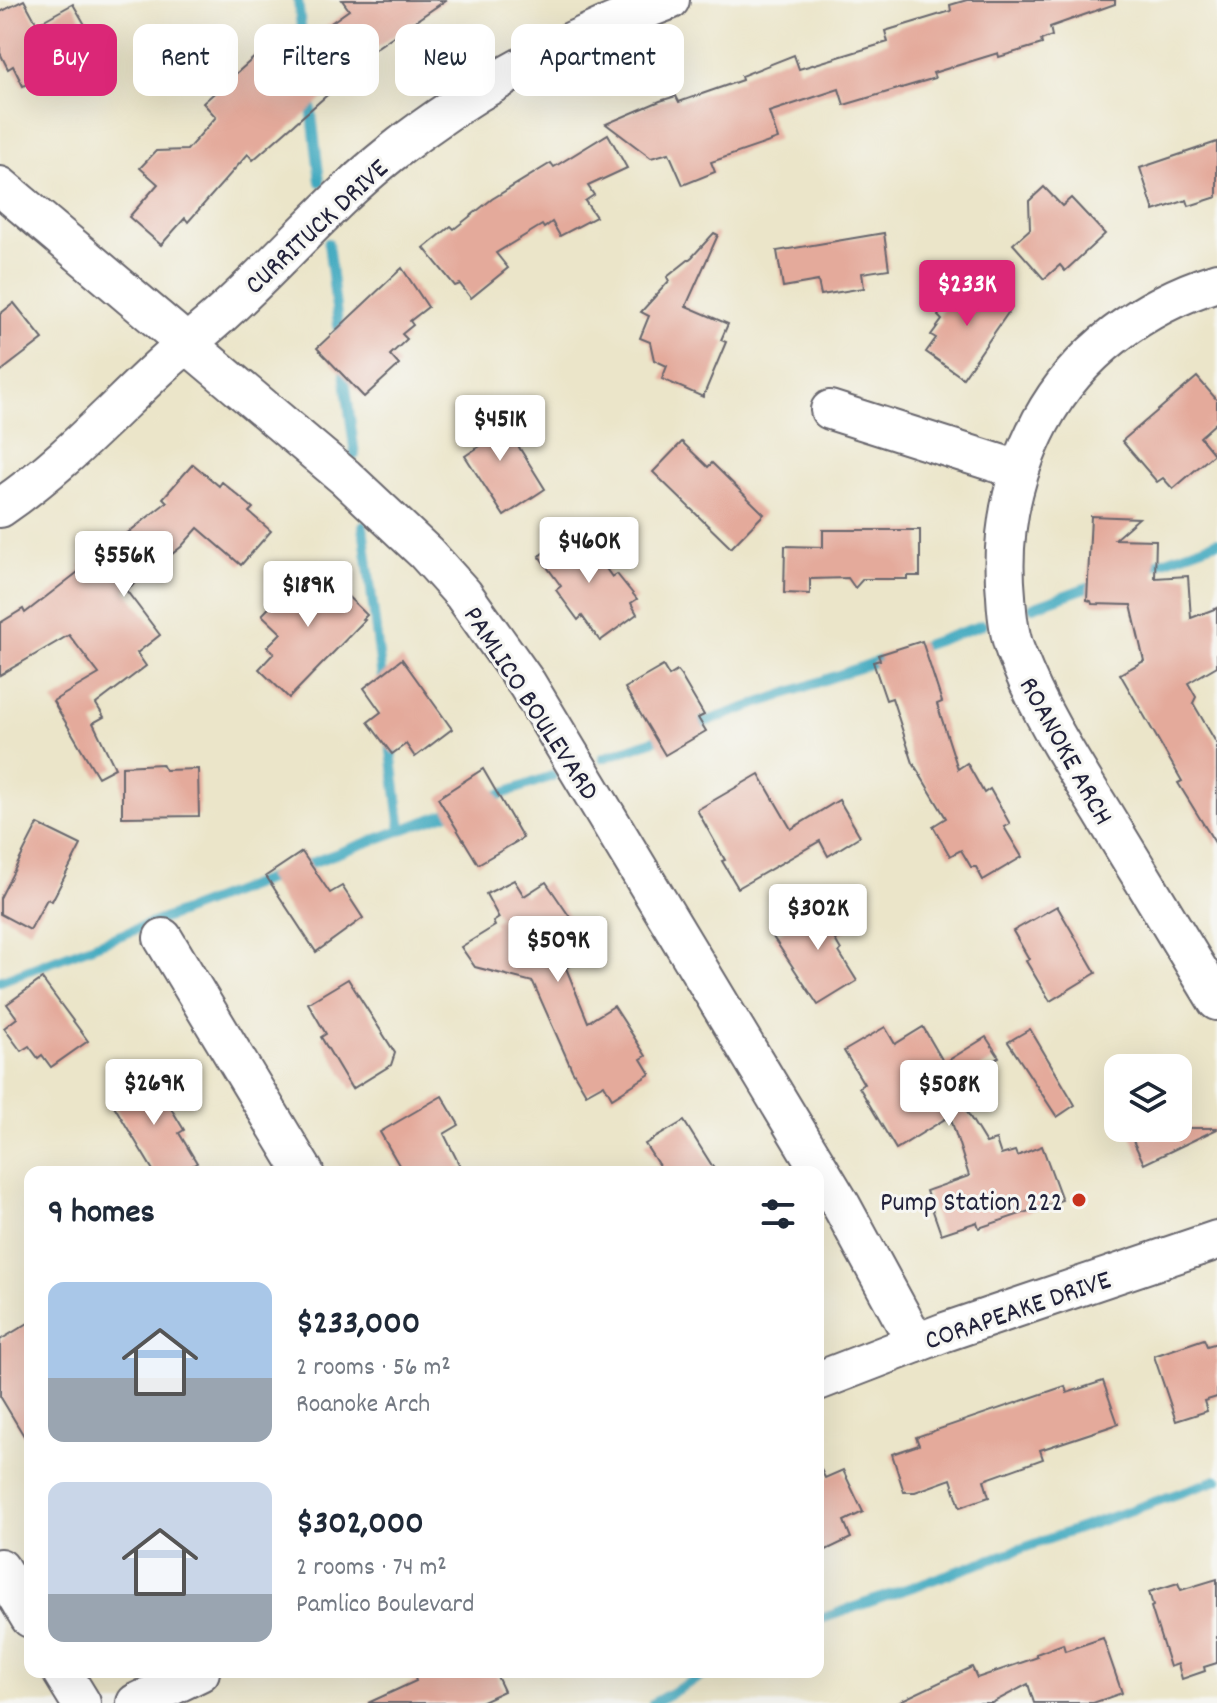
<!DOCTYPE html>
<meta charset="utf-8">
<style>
body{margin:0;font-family:Dekko,sans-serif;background:#f6f6f7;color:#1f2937;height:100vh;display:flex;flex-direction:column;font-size:30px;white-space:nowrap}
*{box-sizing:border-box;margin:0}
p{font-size:26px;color:#747a83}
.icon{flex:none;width:44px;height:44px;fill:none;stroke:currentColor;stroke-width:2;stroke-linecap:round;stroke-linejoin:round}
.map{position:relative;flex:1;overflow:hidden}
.drawer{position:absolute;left:24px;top:1166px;width:800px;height:512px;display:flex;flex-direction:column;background:#fff;border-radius:16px;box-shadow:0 8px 32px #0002}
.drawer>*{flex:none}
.banner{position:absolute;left:24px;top:24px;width:800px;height:72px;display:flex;gap:16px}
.controls{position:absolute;left:1104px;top:1054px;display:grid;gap:16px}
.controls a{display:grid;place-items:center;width:88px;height:88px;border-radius:16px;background:#fff;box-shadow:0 8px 32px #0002;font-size:40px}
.price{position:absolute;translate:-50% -68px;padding:0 18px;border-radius:8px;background:#fff;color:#222;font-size:26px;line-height:52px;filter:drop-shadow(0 2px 4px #0008)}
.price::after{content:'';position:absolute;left:50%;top:48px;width:24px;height:18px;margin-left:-12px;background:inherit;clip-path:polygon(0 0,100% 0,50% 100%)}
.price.on{background:#db2777;color:#fff}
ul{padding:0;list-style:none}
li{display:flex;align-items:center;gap:24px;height:200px;padding:0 24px}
li span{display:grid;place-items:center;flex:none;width:224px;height:160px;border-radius:16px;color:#555}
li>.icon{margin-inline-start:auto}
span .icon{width:96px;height:96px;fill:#fffc;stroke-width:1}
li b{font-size:34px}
h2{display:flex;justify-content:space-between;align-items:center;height:96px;padding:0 24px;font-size:34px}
.pill{padding:0 28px;border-radius:16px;background:#fff;box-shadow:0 8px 32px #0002;font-size:28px;line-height:72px}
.pill.on{background:#db2777;color:#fff}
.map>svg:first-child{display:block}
</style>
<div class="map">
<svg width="1217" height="1703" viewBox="0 0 1217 1703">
<rect width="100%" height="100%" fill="#f6f6f2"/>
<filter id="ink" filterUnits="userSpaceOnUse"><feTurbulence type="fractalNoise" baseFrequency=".0125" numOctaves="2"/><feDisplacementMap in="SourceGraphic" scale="16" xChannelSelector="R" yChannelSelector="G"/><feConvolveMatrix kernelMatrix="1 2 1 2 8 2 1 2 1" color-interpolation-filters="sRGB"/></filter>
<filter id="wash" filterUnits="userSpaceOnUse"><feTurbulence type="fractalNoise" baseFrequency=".006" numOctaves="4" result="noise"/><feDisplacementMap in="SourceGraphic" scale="32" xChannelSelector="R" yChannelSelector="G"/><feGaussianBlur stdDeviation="1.8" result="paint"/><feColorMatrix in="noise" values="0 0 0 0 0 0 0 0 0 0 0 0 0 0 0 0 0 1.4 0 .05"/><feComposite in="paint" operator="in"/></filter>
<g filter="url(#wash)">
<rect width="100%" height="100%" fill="#ebe5c9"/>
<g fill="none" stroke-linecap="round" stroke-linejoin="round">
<g stroke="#40a9bf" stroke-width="10">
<path d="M298,0L304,54"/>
<path d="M310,97L320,182"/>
<path d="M328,243L340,340"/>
<path d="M343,364L355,455"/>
<path d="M363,526L383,687"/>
<path d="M1144,568L1217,542"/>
<path d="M1033,607L1099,583"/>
<path d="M914,649L982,625"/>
<path d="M691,727L884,659"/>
<path d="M390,743L401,829"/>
<path d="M603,758L669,735"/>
<path d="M485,800L552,776"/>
<path d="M297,868L459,809"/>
<path d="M0,981L279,875"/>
<path d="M818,1620L1217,1480"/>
<path d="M653,1703L709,1672"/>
</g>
</g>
<g id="blocks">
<g fill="#e4aa9b">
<path d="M24,0L37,24L73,4L87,28L51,48L60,65L23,86L13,66L8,69L0,53V12Z"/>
<path d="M342,0H446L328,81L334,89L253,160L248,154L188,222L185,218L161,245L129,217L158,184L140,168L156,151L187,150L216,117L203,103L284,31L297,47L349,10Z"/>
<path d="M967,0H1115V4L1050,27L1052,36L1041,40L1042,44L999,57L998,53L933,73L935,78L844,105L839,89L769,112L778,139L711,162L715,172L683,185L669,153L651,158L606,124L660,101L676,96L679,102L742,80L741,76L794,55L799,69L888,42L885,31L951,11L950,5Z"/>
<path d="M608,134L627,168L588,186L594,195L585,201L596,217L560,236L552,222L544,228L542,225L496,253L508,268L471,298L460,284L455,286L424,248L451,226L454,229L492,199L551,163L554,167Z"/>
<path d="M1217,142V197L1189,206L1187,200L1154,211L1140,168Z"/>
<path d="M1044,187L1062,206L1071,198L1105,234L1065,271L1060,265L1044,279L1013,244L1030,229L1029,201Z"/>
<path d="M714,233L718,235L686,306L728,324L721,340L726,342L703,397L662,379L667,366L654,360L650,342L640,338L649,316L641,312L669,281L667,277L692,257Z"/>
<path d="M884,233L889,269L862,273L864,288L821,295L818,281L783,287L777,251Z"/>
<path d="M402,268L428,307L410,321L413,325L402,334L407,339L390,355L399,365L364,397L317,348Z"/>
<path d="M978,282L1012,307L963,378L926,352L936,338L931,335L942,320L938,316L953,294L963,302Z"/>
<path d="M14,303L43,339L0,372V314Z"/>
<path d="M1197,377L1217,400V422L1200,437L1214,454L1173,489L1163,478L1157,482L1122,441Z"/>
<path d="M481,405L501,432L507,428L545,489L504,516L465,456L480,446L460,419Z"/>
<path d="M682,442L708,467L712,463L764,514L731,548L653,472Z"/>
<path d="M193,464L219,486L222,482L253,508L249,512L271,531L241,565L198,528L181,547L126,590L160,635L137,653L146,666L96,704L104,717L93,723L115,768L98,777L53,701L99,674L69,635L0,675V623L23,609L25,613L82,569L79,566L109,543L111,546L167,502L163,498Z"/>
<path d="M1091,516L1139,518L1115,539L1156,540L1155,578L1188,576L1191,618L1217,608V666L1188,683L1196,697L1193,703L1217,744V846L1178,783L1182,781L1120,674L1144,661L1131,605L1092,604L1091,601L1087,600Z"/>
<path d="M577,528L612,577L617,574L637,599L631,603L637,614L600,641L582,616L578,620L556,590L561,586L539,556Z"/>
<path d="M823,530H920V576H907V579H863L855,588L848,578L810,579V594L784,593L785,546L823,547Z"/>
<path d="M310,565L330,584L333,582L367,615L363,619L365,620L289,698L259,669L274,653L267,647L281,633L262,615Z"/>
<path d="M922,641L942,702L937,704L958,769L967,763L984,793L990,789L1010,824L1004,827L1022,857L983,880L976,867H971L961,850L950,856L933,826L946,818L913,763L892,698L886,700L873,662L880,660L878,655Z"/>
<path d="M402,659L452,729L415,757L406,744L392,754L368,722L381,712L364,688Z"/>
<path d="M663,666L669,676L677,671L681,676L704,715L698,718L706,731L665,755L625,688Z"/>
<path d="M162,764L165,770L198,769L199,816L122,817V766Z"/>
<path d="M483,769L523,838L478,864L438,798Z"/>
<path d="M759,774L791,829L839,800L860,836L828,856L820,841L738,888L722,861L725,860L697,810Z"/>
<path d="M38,824L81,845L52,901L47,899L30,930L0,914V898Z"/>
<path d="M302,852L330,893L342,886L363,918L316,952L266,876Z"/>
<path d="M514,880L524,896L546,882L593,951L566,968L588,1022L614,1006L646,1056L641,1059L650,1074L612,1098L604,1084L586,1094L572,1070L533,982L475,967L461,947L495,926L493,922L499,918L486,894Z"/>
<path d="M834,900L850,928L834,938L841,950L839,952L857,981L818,1005L773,937Z"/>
<path d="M1057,906L1096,973L1050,1001L1026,961L1029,959L1013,931Z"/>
<path d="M42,979L88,1041L51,1067L42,1055L38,1058L29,1046L21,1051L4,1028L17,1018L7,1004Z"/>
<path d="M348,979L395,1053L391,1065L352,1089L321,1037L326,1034L308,1003Z"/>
<path d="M885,1027L895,1044L923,1027L944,1063L986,1037L999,1057L951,1086L986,1143L996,1140L1001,1155L1015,1151L1017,1156L1042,1146L1062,1200L979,1228L977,1222L941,1234L926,1191L969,1176L950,1116L896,1149L859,1087L864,1084L844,1051Z"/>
<path d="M1030,1029L1075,1105L1057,1117L1008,1042Z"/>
<path d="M151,1075L184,1130L179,1133L197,1163L181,1172H154L110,1099Z"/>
<path d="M442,1096L459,1125L444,1134L463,1172H403L380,1132Z"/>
<path d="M684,1121L716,1172H663L645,1144Z"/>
<path d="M1127,1128H1217V1129L1144,1164Z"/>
<path d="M30,1322V1446L0,1396V1340Z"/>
<path d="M1204,1339L1207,1346L1217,1343V1397L1204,1401L1207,1411L1176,1421L1154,1356Z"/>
<path d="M1103,1381L1118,1424L1040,1450L1043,1459L984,1480L989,1497L960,1507L951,1479L915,1492H904L892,1454L919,1445L916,1437L1065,1386L1067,1393Z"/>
<path d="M818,1463L825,1478L843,1470L863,1512L844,1521L851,1538L818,1554Z"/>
<path d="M1217,1579V1663L1204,1667L1205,1671L1182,1679L1178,1664L1170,1667L1151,1607L1153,1606L1149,1592L1178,1583L1181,1590Z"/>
<path d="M1103,1638L1122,1693L1093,1703H1034L1028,1684L992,1703H896L972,1667L977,1678L1038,1657L1036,1654L1063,1644L1065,1651Z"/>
<path d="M413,1672H495L504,1691L478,1703H368L416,1681Z"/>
</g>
</g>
</g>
<g filter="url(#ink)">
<use href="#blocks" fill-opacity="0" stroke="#68666d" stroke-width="2"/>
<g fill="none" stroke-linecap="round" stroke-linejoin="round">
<g stroke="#68666d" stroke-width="42">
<g id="street">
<path d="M0,186L345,477L426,553L463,594L527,684L841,1205L916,1343"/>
<path d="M1217,282C1144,305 1078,352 1041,421C1012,476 1000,534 1006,596C1007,616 1009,637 1017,655C1039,712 1072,763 1104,815C1141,877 1179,939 1217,1001"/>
<path d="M830,410L1019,470"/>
<path d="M0,508C62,466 109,414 163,364C184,345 207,328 227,309C283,258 331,201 390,154C474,87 570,37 670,0"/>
<path d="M163,938L304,1172"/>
<path d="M818,1381L945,1332L1217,1240"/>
<path d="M0,1568L30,1618"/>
<path d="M62,1672L81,1703"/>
<path d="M136,1703L200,1672"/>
</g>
</g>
<use href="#street" stroke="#fff" stroke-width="38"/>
</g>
</g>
<circle fill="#c8321e" stroke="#f6f6f2" stroke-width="3" cx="1079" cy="1200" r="8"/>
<g text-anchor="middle" stroke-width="6" stroke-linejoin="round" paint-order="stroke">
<g font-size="28" fill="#22223b" stroke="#f6f6f2">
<text transform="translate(315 225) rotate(-43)" y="10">CURRITUCK DRIVE</text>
<text transform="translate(533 702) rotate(57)" y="10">PAMLICO BOULEVARD</text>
<text transform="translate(1068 750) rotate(61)" y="10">ROANOKE ARCH</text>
<text transform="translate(1017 1308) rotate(-19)" y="10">CORAPEAKE DRIVE</text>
</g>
<g font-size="28" fill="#22223b" stroke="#f6f6f2" text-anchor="end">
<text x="1063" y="1210">Pump Station 222</text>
</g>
</g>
</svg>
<div class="controls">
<a><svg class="icon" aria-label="layers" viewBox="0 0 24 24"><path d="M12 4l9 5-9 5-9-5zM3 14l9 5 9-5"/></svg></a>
</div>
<b class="price on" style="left:967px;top:328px">$233K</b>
<b class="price" style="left:500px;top:463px">$451K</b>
<b class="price" style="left:589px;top:585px">$460K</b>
<b class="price" style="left:124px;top:599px">$556K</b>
<b class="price" style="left:308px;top:629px">$189K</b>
<b class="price" style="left:818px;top:952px">$302K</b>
<b class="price" style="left:558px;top:984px">$509K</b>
<b class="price" style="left:154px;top:1127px">$269K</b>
<b class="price" style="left:949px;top:1128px">$508K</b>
<div class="banner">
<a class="pill on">Buy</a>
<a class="pill">Rent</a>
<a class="pill">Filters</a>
<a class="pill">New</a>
<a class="pill">Apartment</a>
</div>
<section class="drawer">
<h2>9 homes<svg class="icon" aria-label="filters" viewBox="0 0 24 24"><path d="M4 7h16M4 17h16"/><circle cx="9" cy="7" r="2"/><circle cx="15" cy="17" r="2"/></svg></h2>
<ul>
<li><span style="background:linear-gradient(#a9c7e8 60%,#9aa5b1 0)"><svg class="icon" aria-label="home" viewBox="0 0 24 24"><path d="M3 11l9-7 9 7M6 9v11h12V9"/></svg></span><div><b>$233,000</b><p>2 rooms · 56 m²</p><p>Roanoke Arch</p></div></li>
<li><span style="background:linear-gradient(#c9d6e8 70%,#9aa5b1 0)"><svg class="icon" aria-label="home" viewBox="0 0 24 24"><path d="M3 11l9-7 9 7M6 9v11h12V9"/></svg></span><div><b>$302,000</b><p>2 rooms · 74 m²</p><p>Pamlico Boulevard</p></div></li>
</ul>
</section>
</div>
